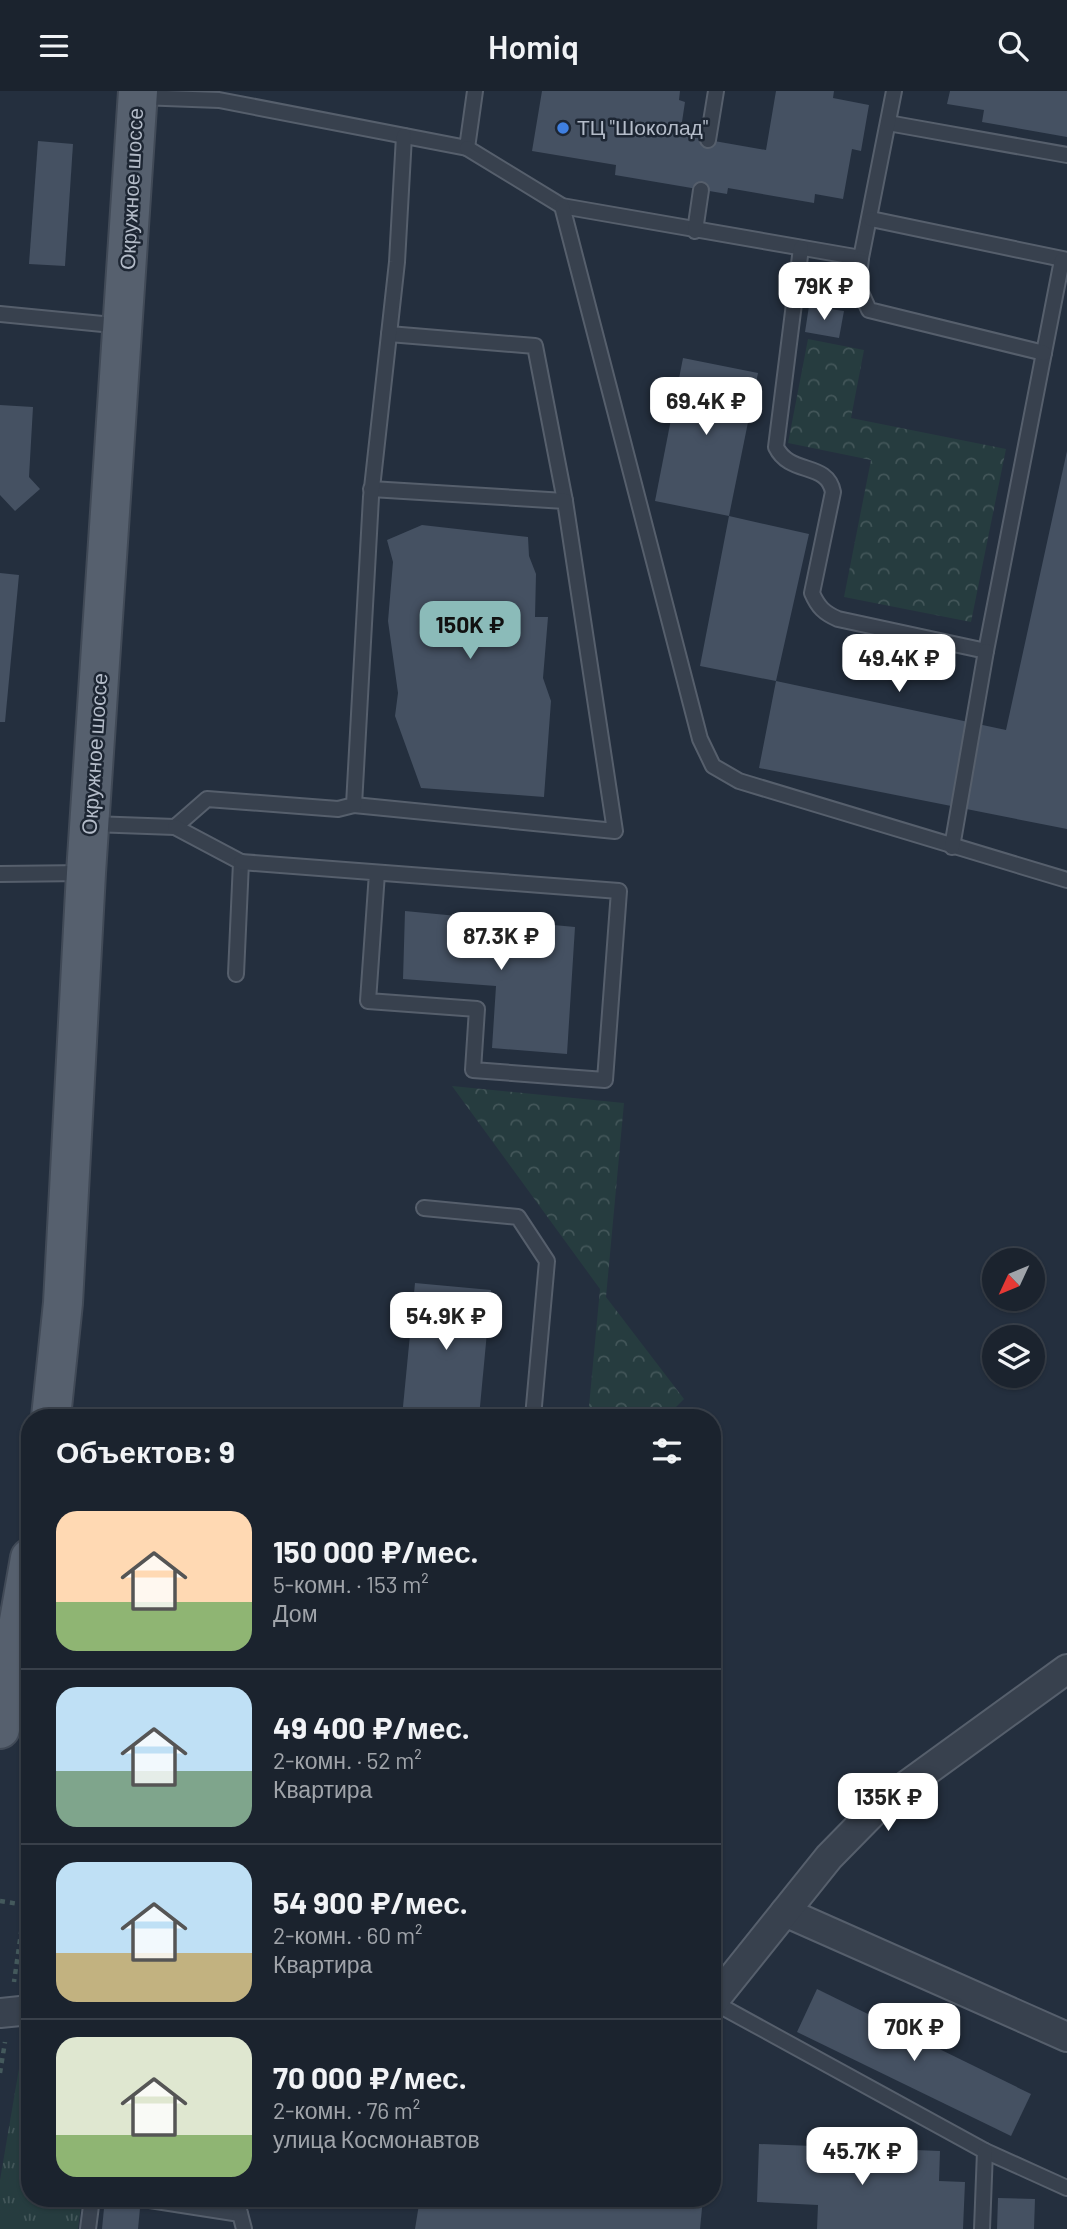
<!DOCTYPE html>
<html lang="ru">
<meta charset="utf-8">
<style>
body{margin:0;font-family:Barlow,sans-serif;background:#282f3a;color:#f1f3f6;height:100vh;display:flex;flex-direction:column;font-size:26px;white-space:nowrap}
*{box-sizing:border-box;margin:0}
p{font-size:23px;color:#a0a4aa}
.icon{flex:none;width:38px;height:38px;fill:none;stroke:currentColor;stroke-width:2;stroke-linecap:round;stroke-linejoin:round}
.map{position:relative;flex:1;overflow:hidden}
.drawer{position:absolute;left:21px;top:1318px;width:700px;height:798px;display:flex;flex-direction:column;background:#1b232e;border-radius:28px;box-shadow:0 2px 5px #0004,0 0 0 2px #39404a}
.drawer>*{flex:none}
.needle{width:46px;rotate:226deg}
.fabs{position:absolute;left:982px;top:1157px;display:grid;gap:14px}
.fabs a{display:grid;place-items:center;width:63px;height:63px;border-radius:50%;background:#1b232e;box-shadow:0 2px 5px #0004,0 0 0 2px #39404a;font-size:35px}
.price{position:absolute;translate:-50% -60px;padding:0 16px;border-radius:14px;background:#fff;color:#222;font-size:23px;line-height:46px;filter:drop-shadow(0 2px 4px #0008)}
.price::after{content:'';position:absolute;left:50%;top:42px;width:21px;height:16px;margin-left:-10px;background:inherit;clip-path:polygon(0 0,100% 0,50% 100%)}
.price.active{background:#8bbbb9;color:#111}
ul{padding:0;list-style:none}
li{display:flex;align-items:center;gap:21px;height:175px;padding:0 35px}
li+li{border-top:2px solid #39404a}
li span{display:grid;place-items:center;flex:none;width:196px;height:140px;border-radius:21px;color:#555}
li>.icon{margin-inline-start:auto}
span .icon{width:84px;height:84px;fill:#fffc;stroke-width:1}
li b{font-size:30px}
h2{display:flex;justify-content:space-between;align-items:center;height:84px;padding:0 35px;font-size:30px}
header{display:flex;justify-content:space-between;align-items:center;height:91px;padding:0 35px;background:#1b232e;font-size:32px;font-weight:600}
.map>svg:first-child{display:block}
</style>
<header><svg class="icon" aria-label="menu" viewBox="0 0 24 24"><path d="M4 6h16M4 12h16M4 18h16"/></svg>Homiq<svg class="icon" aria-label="search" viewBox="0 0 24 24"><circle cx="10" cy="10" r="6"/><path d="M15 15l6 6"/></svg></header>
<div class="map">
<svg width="1067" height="2138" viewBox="0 0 1067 2138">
<defs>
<pattern id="grass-tufts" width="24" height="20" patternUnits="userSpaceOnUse" patternTransform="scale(1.75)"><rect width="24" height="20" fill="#263c3f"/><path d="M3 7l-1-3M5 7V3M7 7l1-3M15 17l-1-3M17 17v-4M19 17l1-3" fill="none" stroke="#435659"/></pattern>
<pattern id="park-crowns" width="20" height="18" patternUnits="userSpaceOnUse" patternTransform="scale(1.75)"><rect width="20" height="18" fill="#263c3f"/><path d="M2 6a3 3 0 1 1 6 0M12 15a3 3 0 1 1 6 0" fill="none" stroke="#435659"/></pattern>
</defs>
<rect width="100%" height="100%" fill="#242f3e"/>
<path fill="url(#grass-tufts)" d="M30,1950V2107H82L78,2138H0V2089L23,1954Z"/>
<g fill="url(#park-crowns)">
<path d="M808,248L864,259L851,327L1006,358L971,531L844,506L871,369L788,352Z"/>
<path d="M452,995L624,1012L606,1206L684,1308L666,1326H588L600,1198Z"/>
</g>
<g fill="#455162">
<path d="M542,0H680L679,9L685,11L680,44L766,59L776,0H834L833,7L869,14L861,60L852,58L843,108L815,103L814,112L728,97L727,103L615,84L616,74L532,60Z"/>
<path d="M950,0H1067V46L982,31L984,19L947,13Z"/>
<path d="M38,50L73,53L65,175L29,173Z"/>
<path d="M809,215L844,220L839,247L805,241Z"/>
<path d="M683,267L758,282L729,425L655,410Z"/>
<path d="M0,314L33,316L29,386L40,398L15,420L0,404Z"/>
<path d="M1067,360V738L759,677L776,590L700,575L729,425L809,443L776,590L1006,639Z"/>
<path d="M422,434L528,446L529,465L536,483L535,526H548L543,587L551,610L544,706L421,697L395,625L398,602L388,530L393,471L387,449Z"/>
<path d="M0,482L19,484L5,631H0Z"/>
<path d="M405,820L575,836L567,963L492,957L496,895L403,888Z"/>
<path d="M415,1192L491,1199L479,1326H402Z"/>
<path d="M817,1898L1031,2003L1011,2045L797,1941Z"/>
<path d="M759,2053L940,2060L939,2090L965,2091L963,2138H817L818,2114L757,2111Z"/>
<path d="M105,2107H141L138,2138H102Z"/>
<path d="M420,2107H703L700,2138H415Z"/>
<path d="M998,2107L1035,2108L1034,2138H997Z"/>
</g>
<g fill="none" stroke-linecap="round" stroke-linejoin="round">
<g stroke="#565f6c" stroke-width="18">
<g id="service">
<path d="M139,6L219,9L467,57L475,0"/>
<path d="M888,32L1067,64"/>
<path d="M708,49L716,0"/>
<path d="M467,57L562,115L861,167L894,0"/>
<path d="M562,115L700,648L713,675L739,690L1067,789"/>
<path d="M871,128L1067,169"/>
<path d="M695,140L701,99"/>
<path d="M801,157L776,356C790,385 827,370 833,401L812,502C818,516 824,522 838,528L986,560L1062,169"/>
<path d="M861,167L858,195L869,219L1044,262"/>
<path d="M0,223L123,235"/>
<path d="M389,243L535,255L565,410"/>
<path d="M354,714L615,740L565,410L371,398"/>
<path d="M92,733L175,736L207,708L338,718L354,714L371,406L397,171L404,45"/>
<path d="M175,736L241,771L236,883"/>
<path d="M952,756L986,560"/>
<path d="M241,771L619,800L605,989L473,979L477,918L368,910L377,782"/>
<path d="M0,783L85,782"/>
<path d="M424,1117L518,1126L547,1170L533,1326"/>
<path d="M715,1912L985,2060L1067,2097"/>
<path d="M137,2107L240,2123"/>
<path d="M236,2107L244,2138"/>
<path d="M88,2138L92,2107"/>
<path d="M982,2138L985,2060"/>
</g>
</g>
<g stroke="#565f6c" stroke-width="32">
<g id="minor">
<path d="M785,1821L1067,1946"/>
<path d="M712,1912L829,1766L881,1713L1067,1578"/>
<path d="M0,1922L30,1919"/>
</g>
</g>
<g stroke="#414a57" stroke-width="42">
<g id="primary">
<path d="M51,1326L63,1212L86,782L138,0"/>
<path d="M0,1638L30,1467"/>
</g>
</g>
<g stroke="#44595c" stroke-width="4.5" stroke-dasharray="5 5" stroke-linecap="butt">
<path d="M0,1810L25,1814L14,1891"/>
<path d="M0,1982L5,1951"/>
</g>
<use href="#service" stroke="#38414e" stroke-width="14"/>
<use href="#minor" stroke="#38414e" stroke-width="28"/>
<use href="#primary" stroke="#56606e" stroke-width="38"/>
</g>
<circle fill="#3f7fe0" stroke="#1d2633" stroke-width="2.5" cx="563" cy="37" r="7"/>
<g text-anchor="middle" stroke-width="5" stroke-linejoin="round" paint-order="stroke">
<g font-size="21" fill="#b4bcc9" stroke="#1d2633" text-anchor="start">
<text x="577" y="44">ТЦ "Шоколад"</text>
</g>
<g font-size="21" fill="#b4bcc9" stroke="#1d2633">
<text transform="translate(132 98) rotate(-87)" y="7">Окружное шоссе</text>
<text transform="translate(95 663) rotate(-86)" y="7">Окружное шоссе</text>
</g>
</g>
</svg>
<div class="fabs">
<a><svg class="needle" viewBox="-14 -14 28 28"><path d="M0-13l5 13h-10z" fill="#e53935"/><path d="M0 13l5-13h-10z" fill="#a0a4aa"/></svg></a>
<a><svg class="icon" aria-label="layers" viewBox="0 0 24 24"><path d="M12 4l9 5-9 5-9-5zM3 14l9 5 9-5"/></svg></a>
</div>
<b class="price" style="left:824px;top:231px">79K ₽</b>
<b class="price" style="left:706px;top:346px">69.4K ₽</b>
<b class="price active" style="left:470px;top:570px">150K ₽</b>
<b class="price" style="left:899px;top:603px">49.4K ₽</b>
<b class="price" style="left:501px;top:881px">87.3K ₽</b>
<b class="price" style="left:446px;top:1261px">54.9K ₽</b>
<b class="price" style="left:888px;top:1742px">135K ₽</b>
<b class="price" style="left:914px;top:1972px">70K ₽</b>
<b class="price" style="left:862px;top:2096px">45.7K ₽</b>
<section class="drawer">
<h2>Объектов: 9<svg class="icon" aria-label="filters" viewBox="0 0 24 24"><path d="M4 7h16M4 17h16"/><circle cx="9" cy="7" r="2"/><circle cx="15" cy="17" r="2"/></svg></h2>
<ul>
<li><span style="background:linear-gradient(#ffd9b3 65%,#8fb573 0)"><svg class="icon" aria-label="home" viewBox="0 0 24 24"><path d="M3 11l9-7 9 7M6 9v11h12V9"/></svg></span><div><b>150 000 ₽/мес.</b><p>5-комн. · 153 m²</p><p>Дом</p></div></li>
<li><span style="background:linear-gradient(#bfe0f5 60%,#7fa58c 0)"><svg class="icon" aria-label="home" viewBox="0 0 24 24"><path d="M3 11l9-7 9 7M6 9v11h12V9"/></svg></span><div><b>49 400 ₽/мес.</b><p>2-комн. · 52 m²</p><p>Квартира</p></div></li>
<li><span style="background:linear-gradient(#bfe0f5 65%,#c2b280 0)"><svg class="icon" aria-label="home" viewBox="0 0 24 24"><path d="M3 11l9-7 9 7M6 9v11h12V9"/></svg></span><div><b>54 900 ₽/мес.</b><p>2-комн. · 60 m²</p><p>Квартира</p></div></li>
<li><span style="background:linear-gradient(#dfe7d0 70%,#8fb573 0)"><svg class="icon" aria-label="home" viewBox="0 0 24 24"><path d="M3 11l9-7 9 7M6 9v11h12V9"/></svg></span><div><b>70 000 ₽/мес.</b><p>2-комн. · 76 m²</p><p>улица Космонавтов</p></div></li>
</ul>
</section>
</div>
